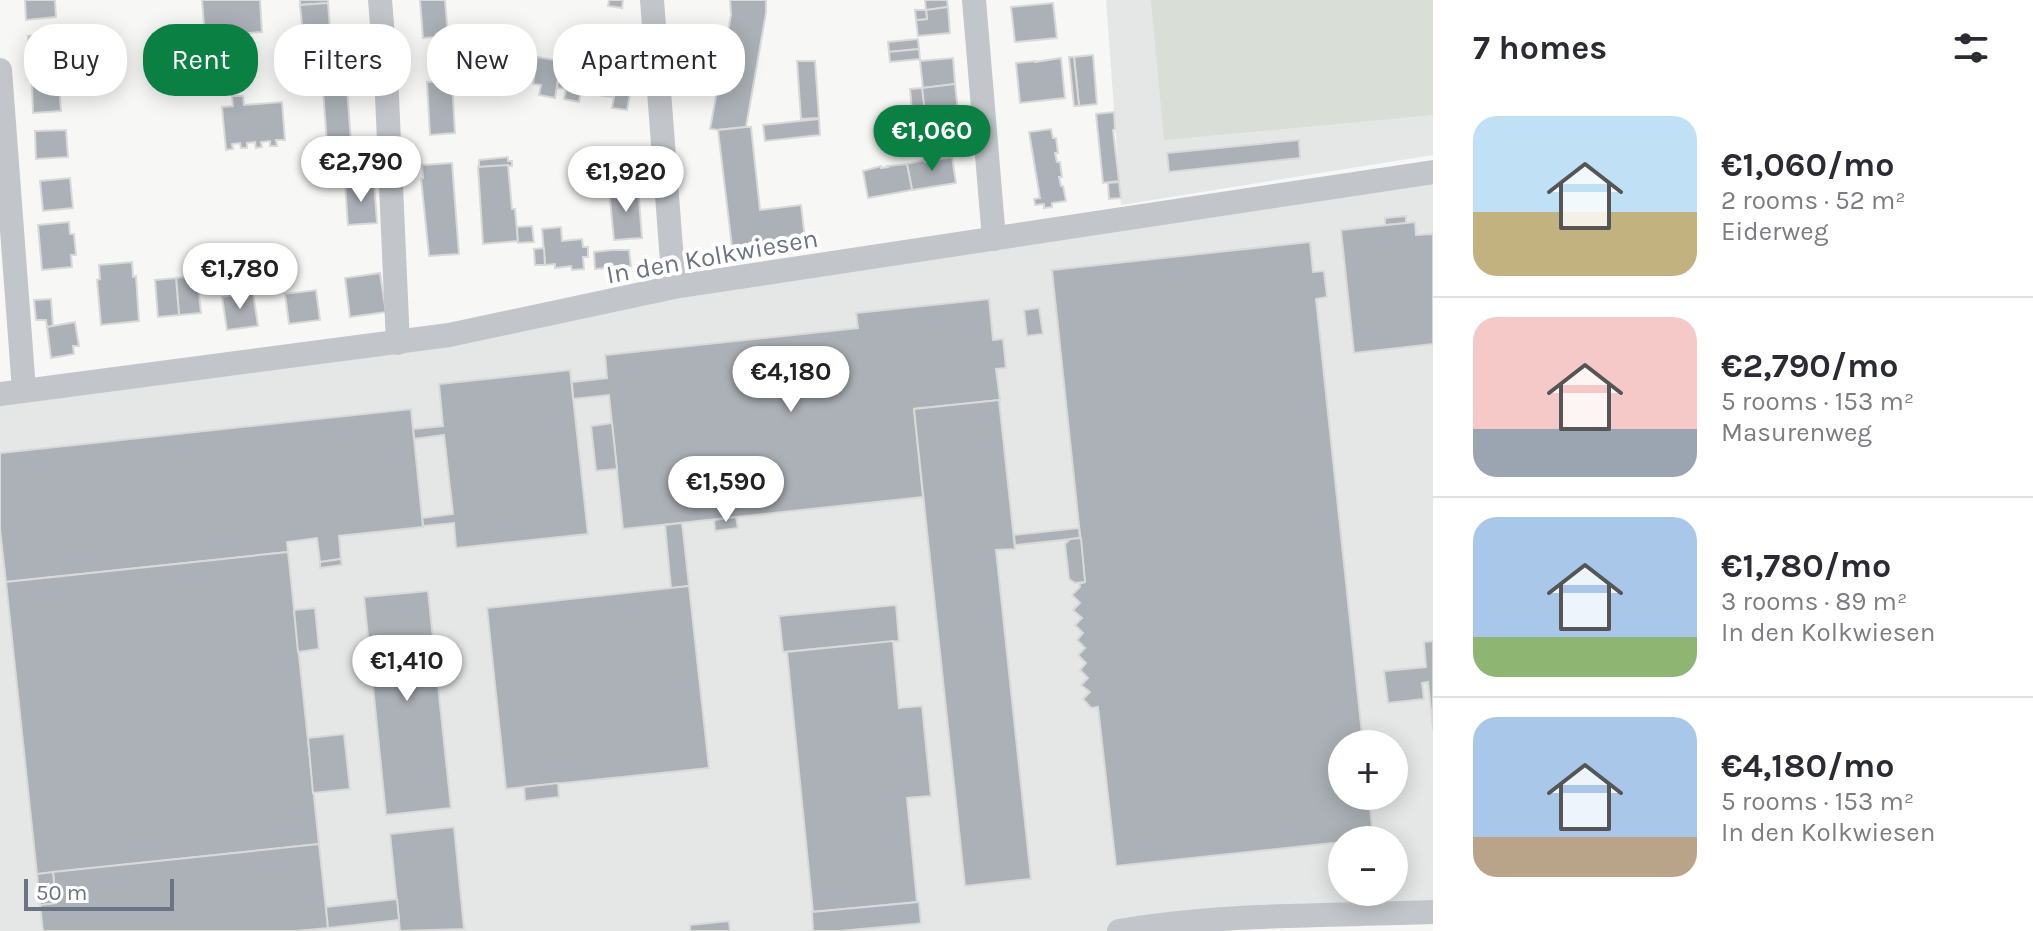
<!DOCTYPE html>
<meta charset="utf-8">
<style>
body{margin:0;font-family:Karla,sans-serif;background:#f2f2f3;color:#2b2b33;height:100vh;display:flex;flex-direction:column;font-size:30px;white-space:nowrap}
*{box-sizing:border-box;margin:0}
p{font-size:26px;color:#7c7c81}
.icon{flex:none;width:44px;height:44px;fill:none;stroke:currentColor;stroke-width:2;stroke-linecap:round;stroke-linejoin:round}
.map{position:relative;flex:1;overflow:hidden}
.sheet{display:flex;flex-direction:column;background:#fff;width:600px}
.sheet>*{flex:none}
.banner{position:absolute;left:24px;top:24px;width:760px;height:72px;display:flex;gap:16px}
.controls{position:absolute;left:1328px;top:730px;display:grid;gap:16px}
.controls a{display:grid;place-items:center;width:80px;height:80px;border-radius:50%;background:#fff;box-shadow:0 4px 20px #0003;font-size:40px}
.scale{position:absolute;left:24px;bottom:20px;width:150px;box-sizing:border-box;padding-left:8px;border:4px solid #6a7483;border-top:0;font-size:22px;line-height:28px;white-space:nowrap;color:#6a7483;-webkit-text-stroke:6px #fff;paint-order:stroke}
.price{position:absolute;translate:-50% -68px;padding:0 18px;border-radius:28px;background:#fff;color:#222;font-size:26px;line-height:52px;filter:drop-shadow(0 2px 4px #0008)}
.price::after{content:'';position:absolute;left:50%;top:48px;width:24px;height:18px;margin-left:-12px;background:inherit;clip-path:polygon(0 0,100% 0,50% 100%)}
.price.current{background:#0b8043;color:#fff}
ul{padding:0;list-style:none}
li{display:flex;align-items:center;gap:24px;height:200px;padding:0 40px}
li+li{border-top:2px solid #e1e1e2}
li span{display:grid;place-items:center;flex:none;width:224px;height:160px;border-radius:24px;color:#555}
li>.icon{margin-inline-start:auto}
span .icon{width:96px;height:96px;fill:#fffc;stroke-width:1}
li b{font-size:34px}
h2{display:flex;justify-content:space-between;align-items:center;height:96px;padding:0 40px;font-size:34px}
.pill{padding:0 28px;border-radius:32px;background:#fff;box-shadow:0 4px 20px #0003;font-size:28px;line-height:72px}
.pill.current{background:#0b8043;color:#fff}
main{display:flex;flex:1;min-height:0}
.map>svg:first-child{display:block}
</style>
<main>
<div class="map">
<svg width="1433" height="931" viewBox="0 0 1433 931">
<rect width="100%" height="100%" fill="#f7f8f6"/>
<g fill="#e5e7e6" fill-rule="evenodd">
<path d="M1106,0H1433V155L1121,205Z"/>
<path d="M1433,172V914L1149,931H0V394ZM1342,744H1394V796H1342ZM1342,840H1394V892H1342Z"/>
</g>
<path fill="#d9ded7" d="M1151,0H1433V115L1164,140Z"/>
<g fill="#acb1b7" stroke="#d9d9d8" stroke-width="2">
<path d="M25,0H55L56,17L26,20Z"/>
<path d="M202,0H260L262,32L205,36Z"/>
<path d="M300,0H328V3L300,5Z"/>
<path d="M420,0H445L448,36L423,38Z"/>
<path d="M609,0H623L622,8L608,6Z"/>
<path d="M730,0H766V13L746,127L718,130L710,129L731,15Z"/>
<path d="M925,0H947L948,7L926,10Z"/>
<path d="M328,3L332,54L305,56L300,5Z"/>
<path d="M1053,3L1057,38L1015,42L1011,7Z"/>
<path d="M948,7L950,33L918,36L916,20L927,19L926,10Z"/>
<path d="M915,10H926L927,19L916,20Z"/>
<path d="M58,34L60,62L30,65L28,36Z"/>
<path d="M918,39L919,49L889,52L888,42Z"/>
<path d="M919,49L920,59L890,62L889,52Z"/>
<path d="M519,53L533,56L530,74L521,73Z"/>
<path d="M1093,55L1097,104L1079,106L1074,57Z"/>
<path d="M537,57L561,61L555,98L539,95L541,85L533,84Z"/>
<path d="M1069,57H1074L1079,106H1074Z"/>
<path d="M953,58L955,84L923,88L920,61Z"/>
<path d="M1061,58L1065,98L1020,103L1016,63L1035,61V62Z"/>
<path d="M561,61L586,65L579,102L564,99L566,89L557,88Z"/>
<path d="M797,61H815L819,118L801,119Z"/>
<path d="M586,65L610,69L605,96L581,92Z"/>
<path d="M610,69L634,73L627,110L612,108L614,97L605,96Z"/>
<path d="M452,81L455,133L430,135L427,82Z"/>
<path d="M59,83L61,111L33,113L32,85Z"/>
<path d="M955,84L958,111L925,115L922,88Z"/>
<path d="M347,88L351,141L327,143L323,90Z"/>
<path d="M922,88L925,114H922L923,119L913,120L910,89Z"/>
<path d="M232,96H243L244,105L282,102L285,140H276L277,146H270V141L261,142L262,147L256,148L255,142L247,143V148H241L240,143L232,144L233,149L226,150L222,107L233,106Z"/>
<path d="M958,111L959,124L924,127L922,114Z"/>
<path d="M1114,112L1115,129L1113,130L1119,181L1103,183L1096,114Z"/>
<path d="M819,119L820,135L765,141L763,125Z"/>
<path d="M959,125L961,150L940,152L937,127Z"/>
<path d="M746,127H751L760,210L801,205L805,239L732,247L718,130Z"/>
<path d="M1051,129L1053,138H1056L1058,153H1055L1057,162H1060L1062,177H1059L1061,186H1063L1066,201L1052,203V207L1044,208V204L1035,205L1034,199L1040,198L1029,132Z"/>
<path d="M66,130L68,157L36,159L35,131Z"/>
<path d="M1299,140L1300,158L1169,172L1167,153Z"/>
<path d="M635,151L636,168L618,169L617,152Z"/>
<path d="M508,157V161H512V166L479,167V160Z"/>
<path d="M952,157L956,183L912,190L907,164L925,160V162L940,158V159Z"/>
<path d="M452,163L459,254L429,256L421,178H423L422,165Z"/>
<path d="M907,164L912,190L868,198L863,171L881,166V168L888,167L887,166Z"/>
<path d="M508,165L512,209H515L518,241L483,244L478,167Z"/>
<path d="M70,178L73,208L43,211L40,181Z"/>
<path d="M374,182L377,223L348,225L345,184Z"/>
<path d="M1119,182L1121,198L1109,199L1108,183Z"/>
<path d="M638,187L642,238L614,240L609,190Z"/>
<path d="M1406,216V223L1385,225V218Z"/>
<path d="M69,222L70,234H74L76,255H71L72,267L42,270L38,225Z"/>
<path d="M1415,222L1416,235L1433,234V344L1354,353L1341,230Z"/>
<path d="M532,226L534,242L518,243L517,227Z"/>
<path d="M561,227L562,241L582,239L583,247H588V257H583L584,269L572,270L571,266L555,268V264L545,265L542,229Z"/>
<path d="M1310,242L1313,272L1324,271L1327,297L1316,299L1363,744H1342V796H1369L1373,839L1342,840V842L1116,866L1098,707L1091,708L1083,699L1090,692L1081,685L1088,678L1080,670L1086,663L1078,655L1085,648L1077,640L1083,633L1075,625L1082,618L1073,610L1080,603L1072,595L1080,587L1079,584L1085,582L1052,270Z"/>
<path d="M544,248L545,265H535L534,249Z"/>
<path d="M612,250H629L631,266L595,269L594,252Z"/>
<path d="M132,262L133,277L136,276L139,321L101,325L97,280L100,279L99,265Z"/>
<path d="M380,273L386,312L350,317L345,278Z"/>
<path d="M197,276L201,313L179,315L176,278Z"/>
<path d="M176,278L179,315L158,317L155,280Z"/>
<path d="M316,290L320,320L289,324L285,294Z"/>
<path d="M253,292L258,326L227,330L222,297Z"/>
<path d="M51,299L53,326L47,327L46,320H36L34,300Z"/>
<path d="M989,299L993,340L1003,339L1006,368L996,369L1000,400L914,409L923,497L623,529L609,395L573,399L572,382L607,378L605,355L858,328L856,313Z"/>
<path d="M1039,308L1043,334L1027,336L1024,310Z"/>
<path d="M75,322L79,346H73L74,354L51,358L47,327Z"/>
<path d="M570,370L588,534L456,548L454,523L423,526L422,518L453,514L444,435L414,439L413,429L443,426L439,384Z"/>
<path d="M999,400L1015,549L996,550L1031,879L965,886L914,409Z"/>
<path d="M411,409L423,527L339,536L341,559L320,562L317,538L287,542L288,552L6,582L0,529V453Z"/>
<path d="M612,423L617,469L596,471L591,426Z"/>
<path d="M736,517L738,528L715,531L714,520Z"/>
<path d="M682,523L689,586L671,588L665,525Z"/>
<path d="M1079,528L1080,538L1015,545L1014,535Z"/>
<path d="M1081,538L1085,582L1075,583L1069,579L1065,544L1070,539Z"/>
<path d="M288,552L319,844L37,874L6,582Z"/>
<path d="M341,559L342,565L320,568V562Z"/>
<path d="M689,586L709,768L506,789L487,608Z"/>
<path d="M428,591L451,808L386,815L364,597Z"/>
<path d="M896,605L899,641L783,652L779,616Z"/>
<path d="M315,608L319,649L298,652L294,610Z"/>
<path d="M893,641L899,708L922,706L931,796L907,798L917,902L813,912L787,652Z"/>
<path d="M1433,641V730L1428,682L1422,683L1424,699L1388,703L1384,671L1426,667L1424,642Z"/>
<path d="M344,734L350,789L313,793L308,738Z"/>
<path d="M558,783L559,797L525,801L524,787Z"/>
<path d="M454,827L464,929L400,931L390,834Z"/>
<path d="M319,844L328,928L296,931H43L40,905L56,903L53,872Z"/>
<path d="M53,872L56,903L40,905L37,874Z"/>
<path d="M397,899L399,920L328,928L326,907Z"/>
<path d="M919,902L921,923L916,924L839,931H813L812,912Z"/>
<path d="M729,921L730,931H690V925Z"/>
</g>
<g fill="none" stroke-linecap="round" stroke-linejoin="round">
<g stroke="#c2c5c9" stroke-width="24">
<path d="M380,0L386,74L398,343"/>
<path d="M652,0L674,287"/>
<path d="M974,0L994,239"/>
<path d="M0,70L24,390"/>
<path d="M0,394L449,335L674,287L1433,172"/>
<path d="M1119,931C1222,913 1329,916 1433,912"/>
</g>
</g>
<g text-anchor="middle" stroke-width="8" stroke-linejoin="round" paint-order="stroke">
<g font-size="26" fill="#6a7483" stroke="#fff">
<text transform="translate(712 256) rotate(-10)" y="9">In den Kolkwiesen</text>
</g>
</g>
</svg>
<div class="controls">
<a>+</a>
<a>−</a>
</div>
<div class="scale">50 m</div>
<b class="price current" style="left:932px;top:173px">€1,060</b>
<b class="price" style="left:361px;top:204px">€2,790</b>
<b class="price" style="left:626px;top:214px">€1,920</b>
<b class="price" style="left:240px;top:311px">€1,780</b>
<b class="price" style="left:791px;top:414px">€4,180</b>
<b class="price" style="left:726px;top:524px">€1,590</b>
<b class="price" style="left:407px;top:703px">€1,410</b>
<div class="banner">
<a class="pill">Buy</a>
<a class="pill current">Rent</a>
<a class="pill">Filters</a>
<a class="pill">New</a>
<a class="pill">Apartment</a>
</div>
</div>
<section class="sheet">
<h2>7 homes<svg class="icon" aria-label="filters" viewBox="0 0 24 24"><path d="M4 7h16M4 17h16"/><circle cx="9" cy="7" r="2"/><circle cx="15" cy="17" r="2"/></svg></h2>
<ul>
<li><span style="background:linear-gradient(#bfe0f5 60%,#c2b280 0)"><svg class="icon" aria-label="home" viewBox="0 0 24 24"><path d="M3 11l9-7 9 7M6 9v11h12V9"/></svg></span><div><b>€1,060/mo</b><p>2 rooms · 52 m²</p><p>Eiderweg</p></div></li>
<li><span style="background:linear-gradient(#f6c9c9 70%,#9aa5b1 0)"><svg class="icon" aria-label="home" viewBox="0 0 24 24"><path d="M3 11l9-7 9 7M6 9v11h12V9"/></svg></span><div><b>€2,790/mo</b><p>5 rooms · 153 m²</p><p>Masurenweg</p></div></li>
<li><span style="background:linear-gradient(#a9c7e8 75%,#8fb573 0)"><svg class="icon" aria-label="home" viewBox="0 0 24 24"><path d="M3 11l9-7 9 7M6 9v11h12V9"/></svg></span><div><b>€1,780/mo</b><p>3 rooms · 89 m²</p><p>In den Kolkwiesen</p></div></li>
<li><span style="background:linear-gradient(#a9c7e8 75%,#b9a48a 0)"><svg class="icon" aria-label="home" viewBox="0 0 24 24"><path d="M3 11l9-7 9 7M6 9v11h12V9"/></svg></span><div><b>€4,180/mo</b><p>5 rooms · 153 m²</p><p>In den Kolkwiesen</p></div></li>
</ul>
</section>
</main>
